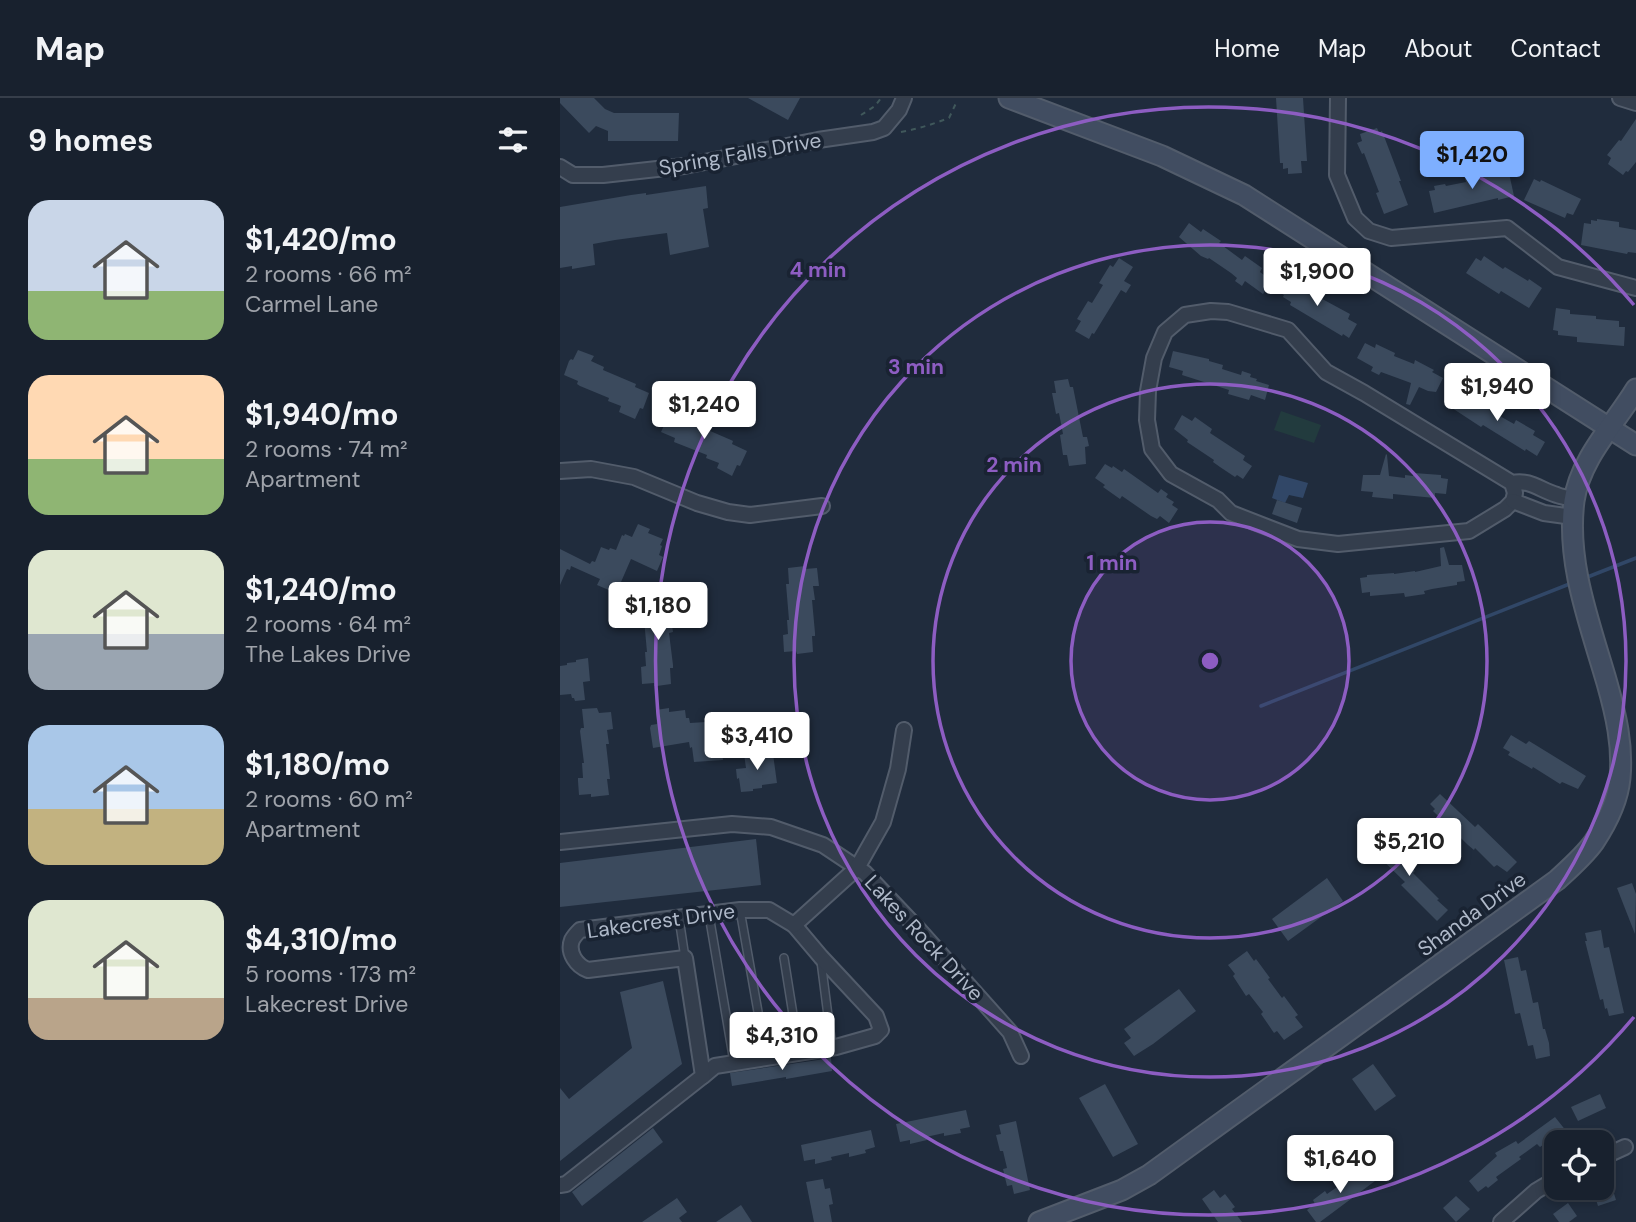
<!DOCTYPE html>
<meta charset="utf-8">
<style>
body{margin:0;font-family:"DM Sans",sans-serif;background:#252e3a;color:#f1f3f6;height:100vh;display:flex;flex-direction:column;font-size:26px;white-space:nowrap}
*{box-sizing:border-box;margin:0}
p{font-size:23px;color:#9fa3aa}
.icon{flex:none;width:38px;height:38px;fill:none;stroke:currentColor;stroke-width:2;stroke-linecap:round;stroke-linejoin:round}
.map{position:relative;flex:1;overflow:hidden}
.details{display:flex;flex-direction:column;background:#18212e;width:560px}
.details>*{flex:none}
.fabs{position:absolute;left:984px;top:1032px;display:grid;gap:14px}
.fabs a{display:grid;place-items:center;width:70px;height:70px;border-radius:14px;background:#18212e;box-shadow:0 4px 10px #0003,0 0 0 2px #363e4a;font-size:35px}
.price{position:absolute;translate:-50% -60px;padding:0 16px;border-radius:7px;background:#fff;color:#222;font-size:23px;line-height:46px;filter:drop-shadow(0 2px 4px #0008)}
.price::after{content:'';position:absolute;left:50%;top:42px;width:21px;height:16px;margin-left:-10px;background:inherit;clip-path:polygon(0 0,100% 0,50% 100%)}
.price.active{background:#7eafff;color:#111}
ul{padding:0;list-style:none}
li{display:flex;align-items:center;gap:21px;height:175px;padding:0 28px}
li span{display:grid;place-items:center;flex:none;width:196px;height:140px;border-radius:21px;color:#555}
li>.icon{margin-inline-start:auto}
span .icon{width:84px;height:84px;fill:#fffc;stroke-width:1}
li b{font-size:30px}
h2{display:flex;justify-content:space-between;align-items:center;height:84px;padding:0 28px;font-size:30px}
header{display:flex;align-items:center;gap:42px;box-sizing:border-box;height:98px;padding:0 35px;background:#18212e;border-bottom:2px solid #363e4a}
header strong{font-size:33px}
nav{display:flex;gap:38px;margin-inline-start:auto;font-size:24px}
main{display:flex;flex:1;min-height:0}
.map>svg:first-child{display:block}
</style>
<header>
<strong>Map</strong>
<nav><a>Home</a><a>Map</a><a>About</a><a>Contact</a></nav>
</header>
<main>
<section class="details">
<h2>9 homes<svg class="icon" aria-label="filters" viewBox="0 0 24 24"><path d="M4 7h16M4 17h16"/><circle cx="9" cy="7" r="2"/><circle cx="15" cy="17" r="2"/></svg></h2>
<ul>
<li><span style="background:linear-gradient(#c9d6e8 65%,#8fb573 0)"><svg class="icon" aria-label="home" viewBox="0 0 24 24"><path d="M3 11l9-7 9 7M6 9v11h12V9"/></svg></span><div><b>$1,420/mo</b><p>2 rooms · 66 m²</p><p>Carmel Lane</p></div></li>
<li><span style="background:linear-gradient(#ffd9b3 60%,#8fb573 0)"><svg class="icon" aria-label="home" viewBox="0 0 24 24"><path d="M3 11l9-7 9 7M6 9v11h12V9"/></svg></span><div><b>$1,940/mo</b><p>2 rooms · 74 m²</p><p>Apartment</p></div></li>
<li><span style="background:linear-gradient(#dfe7d0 60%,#9aa5b1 0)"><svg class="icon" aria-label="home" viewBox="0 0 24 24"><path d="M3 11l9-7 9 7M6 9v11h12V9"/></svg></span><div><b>$1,240/mo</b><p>2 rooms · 64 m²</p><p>The Lakes Drive</p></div></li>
<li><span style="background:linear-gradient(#a9c7e8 60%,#c2b280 0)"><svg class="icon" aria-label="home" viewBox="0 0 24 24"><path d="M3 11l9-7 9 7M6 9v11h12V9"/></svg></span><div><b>$1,180/mo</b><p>2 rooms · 60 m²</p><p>Apartment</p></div></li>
<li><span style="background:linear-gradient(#dfe7d0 70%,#b9a48a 0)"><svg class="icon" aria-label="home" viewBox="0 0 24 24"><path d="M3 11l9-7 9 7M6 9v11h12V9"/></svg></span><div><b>$4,310/mo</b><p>5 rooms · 173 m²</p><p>Lakecrest Drive</p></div></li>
</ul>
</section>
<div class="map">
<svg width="1076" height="1124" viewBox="0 0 1076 1124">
<rect width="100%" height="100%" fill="#202c3d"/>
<path fill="#223b3e" d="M721,313L761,327L754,345L714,332Z"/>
<path fill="#314767" d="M719,377L748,385L743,400L729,397L725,405L712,400Z"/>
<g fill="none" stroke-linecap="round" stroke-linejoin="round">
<g stroke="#314767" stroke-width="3.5">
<path d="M1025,480L1076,460"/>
<path d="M701,608L1012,485"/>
</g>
</g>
<g fill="#3b4a5d">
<path d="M0,0H34L45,11L54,15H119L118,43H48V33L36,28L29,35L0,5Z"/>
<path d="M188,0H240L228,22Z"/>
<path d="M716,0H743L747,63H741L742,75L728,76V70L723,71V65H720Z"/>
<path d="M1076,21V64L1068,74L1066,73L1063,77L1048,66L1051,60L1047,57L1059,42L1061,43Z"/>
<path d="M817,30L819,35L822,33L841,83H839L848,107L824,116L816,95L819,94L804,55L802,56L797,45L802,43L800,36Z"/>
<path d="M934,72V75L941,74V77L949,75L954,98L938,102V100L874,115L869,93L875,92L874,88L885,86L886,88L906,84L905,81L911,80L910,77Z"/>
<path d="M974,81L980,84L981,82L1021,101L1013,117L1007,115L1005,120L964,102Z"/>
<path d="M146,88L148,110L143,111L149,149L110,157L107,135L55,142L33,146L35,167L12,171V168L0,170V109L71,97L86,95V97Z"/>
<path d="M1037,121L1059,124V129L1076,132V155L1068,154L1067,156L1021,147L1024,125L1031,126V122L1037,123Z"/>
<path d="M629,125L641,134L643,131L661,143L659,145L682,162L685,158L702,170L700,174L712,183L703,196L685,183L682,188L675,183L677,180L671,175L649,160L648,161L641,158L619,139Z"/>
<path d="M924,158L943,171L945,169L968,183L969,181L982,190L969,210L941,193L939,196L906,175L916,160L921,163Z"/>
<path d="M559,160L573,169L564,183L571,187L566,195L561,192L534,236L532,235L529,241L515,233L521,223L517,221L528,203L532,205L543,187L539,185L550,167L553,169Z"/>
<path d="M725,180L735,186L738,182L755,192L753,196L790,216L788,221L797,226L789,240L783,236L782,238L730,207L731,204L723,199L724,197L717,193Z"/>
<path d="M996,210L1010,212V216L1036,218V221L1059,223V229H1065L1064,248L1017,244V239L998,237V233L993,232Z"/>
<path d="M805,245L815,250L816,246L835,255L834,258L854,266L855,262L874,272L872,274L883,280L876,294L868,293L859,289L850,307L846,306L851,285L821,274L819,277L811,273L813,269L797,260Z"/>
<path d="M18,252L34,258L31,263L44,269L43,272L76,286L75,289L89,295L83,311L80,310L75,321L59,314L61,308L48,303L49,300L20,288L17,286L18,283L4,277L9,263L11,261L13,262Z"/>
<path d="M613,253L649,261V263L663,267L662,271L681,277L682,273L691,276L690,279L697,281L696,283L709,287L705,302L691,297L689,302L668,296L669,292L622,277L623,273L609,269Z"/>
<path d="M508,281L510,289H513L523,339H527L529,348L525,349L526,366L509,368L507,357H503L500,337L503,336L499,315L496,316L492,295H496L494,283Z"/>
<path d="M897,294L909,302L912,298L930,308L929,312L954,326L956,322L975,333L973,337L985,344L977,358L966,351L965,353L923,327L921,329L889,308Z"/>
<path d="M115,309L132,316L129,321L142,326L141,329L171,342L173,343L172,346L187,353L181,366L180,368L177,367L172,378L157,370L159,365L146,360L147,357L114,344L115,340L101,334L107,321L108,318L111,320Z"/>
<path d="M622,317L632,323L635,319L652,331L650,335L685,358L683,362L692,368L683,381L677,377L675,379L660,369L653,364L654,362L627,344L628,342L614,331Z"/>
<path d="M826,356L827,357L829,378L845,380V377L853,378L854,375L881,377V380L888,381L886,396L875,395V400L833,396V401L812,399L813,394L801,393L803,377H820Z"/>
<path d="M545,366L552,370L553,368L562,374L564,371L598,395L601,391L608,396L606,399L614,404L612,407L618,411L609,425L600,418L597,421L591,418L562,398L560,401L543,389L545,387L535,380Z"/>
<path d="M717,402L742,410L737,425L712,416Z"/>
<path d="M78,426L90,431L88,435L103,441L100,447L102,448L99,457L103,459L97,473L71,461L61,484L63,485L58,496L37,487L40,481L11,468L10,472L7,471L0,487V451L30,466L32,463L35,464L41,449L49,452L50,450L56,452L62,437L64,438L65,436L72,439Z"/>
<path d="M884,449L889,467H902L905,483L897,484V487L872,491L864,493L865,496L845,499L844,495L810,498V494L802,495L800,480L807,479V477L834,475V476L855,473V474L881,468L880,450Z"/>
<path d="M245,468V471L257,470L259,488H253L255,502H252L255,535V538H252L253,554L237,556L236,553L224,554L223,537L228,536L227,522H229L226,486H229L228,470Z"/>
<path d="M100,501H103V503L115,502L116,520H111L113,534L109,535L113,567V570H110L111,586L97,588H94V585L82,586L81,569L86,568L85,554H87L84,521V519H87L85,502Z"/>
<path d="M28,560L30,583L23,584L25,602L15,603L14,600H12L11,596L0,597V568L7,567V565L16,564V562Z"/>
<path d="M37,610L39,615L51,614L53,631L47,632L49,646H46L50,681H47L49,697L31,699V696L19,697L18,683V680H23L22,665H24L20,633L21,630H24L22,611Z"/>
<path d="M109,610V614L125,612L126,620H129L130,625L146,624V627H148L149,634L164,633L165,645H161L163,662L134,664L132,649L130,650L129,644L93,650L90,630L91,627L97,626L96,612Z"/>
<path d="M951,637L966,646L969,643L974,646L1026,678L1018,691L1002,684L1000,686L973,669L972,671L948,657L950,654L943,650Z"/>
<path d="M197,654V658L213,656L217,685L202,687V690L193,691V693L181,694L179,680L177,681L176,671L186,670L184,656Z"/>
<path d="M880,696L915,729L918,726L957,764L947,774L937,767L934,769L915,750L914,752L908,747L873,713L875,711L870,706Z"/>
<path d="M819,738L829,748L831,746L847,762L845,763L855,773L853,775L879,801L877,802L888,812L877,823L841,787L845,784L809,749Z"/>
<path d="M196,741L201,787L0,809V765Z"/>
<path d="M767,780L783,803L728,843L712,821Z"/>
<path d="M1072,785L1076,796L1075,836L1057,790Z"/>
<path d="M1041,832L1044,850L1049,849L1064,915L1049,918L1047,910L1045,911L1043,901L1040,902L1025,843H1027L1025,835Z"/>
<path d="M687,853L694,863L696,861L710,880L708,881L722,900L724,898L738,917L735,919L743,929L724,942L717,933L714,935L701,916L703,914L689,896L686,898L673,878L675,876L668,867Z"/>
<path d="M958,859L961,873L966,872L973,905L978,904L983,931H985L989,945L990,958L976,961L973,947L968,948L960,915L955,916L944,862Z"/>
<path d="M103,883L122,966L0,1063V990L9,1001L72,950L60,894Z"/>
<path d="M619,891L636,913L593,946L574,958L564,945L571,940L564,931Z"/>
<path d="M271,960L272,973L226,981V979L172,988L170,975Z"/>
<path d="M813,966L836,998L815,1013L792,981Z"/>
<path d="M545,986L578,1046L553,1059L519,1000Z"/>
<path d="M1040,996L1046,1010L1018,1023L1011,1009Z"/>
<path d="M406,1012L410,1029L400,1031L401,1035L384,1038V1035L366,1039L367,1042L350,1046V1042L340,1044L336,1026Z"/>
<path d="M995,1019L1007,1034L996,1041L994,1039L980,1049L977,1046L959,1059L961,1061L936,1079L938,1082L928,1090L926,1088L918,1094L909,1083L937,1058L935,1055L956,1043L958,1046Z"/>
<path d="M456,1023L470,1092L454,1096L452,1087L447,1088L443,1071L447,1070L443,1053H440L436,1037L441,1036L439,1027Z"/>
<path d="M93,1030L103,1044L22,1108L12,1094Z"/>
<path d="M311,1032L315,1049L305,1052L306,1055L289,1059V1055L271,1059L272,1062L255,1066V1061L244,1063L241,1047Z"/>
<path d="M805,1070L815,1083L760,1124H756L747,1112L755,1106L753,1102L765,1093L767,1096L783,1085L780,1082L794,1072L797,1077Z"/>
<path d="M263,1081L265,1091L270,1090L273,1106L269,1107L272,1124H254L246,1084Z"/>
<path d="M1052,1089L1056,1102L1038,1108L1034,1095Z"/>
<path d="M654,1092L660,1100L665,1096L675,1109L672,1111L682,1124H658L642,1101Z"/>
<path d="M896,1098L910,1111L896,1124L883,1110Z"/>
<path d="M117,1100L127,1114L119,1120L122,1124H82Z"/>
<path d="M1008,1105L1017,1118L1009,1124H999L993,1116Z"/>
<path d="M181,1107L192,1124H156Z"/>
</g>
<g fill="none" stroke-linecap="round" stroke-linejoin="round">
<g stroke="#525c6b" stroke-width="10">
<g id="lane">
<path d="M180,812L206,959"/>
<path d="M149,817L174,964"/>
<path d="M119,820L125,860"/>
<path d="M224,860L239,954"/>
<path d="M261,863L272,949"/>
</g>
</g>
<g stroke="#525c6b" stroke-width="18">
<g id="street">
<path d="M778,0L777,77L795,120L809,133L831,140L947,130L998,169L1076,190"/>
<path d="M1060,0L1076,5"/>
<path d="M0,69L13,77H43L124,68L258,42L313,34L324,30L339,12L344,0"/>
<path d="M0,373L31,371L74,379L137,405L168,414L190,417L262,408"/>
<path d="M952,385L955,395L953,403L945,411L909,433L778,446L738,441L671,415L658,402L611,376L592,351L587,322L588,293L594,260L605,234L625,217L651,213L668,214L728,232L766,274L804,295L952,385C970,381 980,392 997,397C1002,399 1009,400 1014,401"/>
<path d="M953,403L984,415L1013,419"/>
<path d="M0,744L172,726L211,729L263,747L305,775L360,833L450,934L461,958"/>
<path d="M143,978L155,968L276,949L315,938L321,932L316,918L261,859L234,827"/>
<path d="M1041,1060L1065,1049"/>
<path d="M0,1087L6,1086L143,978L125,860L28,872C17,868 7,855 12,842C14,838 17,835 20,832L180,812H209L234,827L297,770L323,724L338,671L344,632"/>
<path d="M941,1124L976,1093L996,1081"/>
</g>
</g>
<g stroke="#525c6b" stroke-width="23">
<g id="secondary">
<path d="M449,0L602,58L684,97L1076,347"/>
<path d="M479,1124L562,1092L589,1077L997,782C1010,770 1024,758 1034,744C1046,726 1058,702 1060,680C1063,647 1056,617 1047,585C1030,526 1006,465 1014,403C1020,360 1055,326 1076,291"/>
</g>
</g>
<g stroke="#40585b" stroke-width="2" stroke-dasharray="5 5" stroke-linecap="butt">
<path d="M301,17L315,8L321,0"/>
<path d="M341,34C358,31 373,26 389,20L397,3"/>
</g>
<use href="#lane" stroke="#343e4d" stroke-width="7"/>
<use href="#street" stroke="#343e4d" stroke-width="14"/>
<use href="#secondary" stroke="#414d61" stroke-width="19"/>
</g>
<circle cx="650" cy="563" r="139" fill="#8d5dc2" fill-opacity=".12"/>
<g fill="none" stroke="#8d5dc2" stroke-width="3.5">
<circle cx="650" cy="563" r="139"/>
<circle cx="650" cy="563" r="277"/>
<circle cx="650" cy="563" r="416"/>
<path d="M1074 919A554 554 0 1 1 1074 207"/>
</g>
<g text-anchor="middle" stroke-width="7" stroke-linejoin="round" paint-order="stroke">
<g font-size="21" fill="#afb9c9" stroke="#192332">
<text transform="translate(180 56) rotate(-10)" y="7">Spring Falls Drive</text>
<text transform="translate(912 816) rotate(-36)" y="7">Shanda Drive</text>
<text transform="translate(101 823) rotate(-8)" y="7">Lakecrest Drive</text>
<text transform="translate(364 840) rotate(47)" y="7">Lakes Rock Drive</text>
</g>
</g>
<circle cx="650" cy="563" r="10" fill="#8d5dc2" stroke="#192332" stroke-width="3.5"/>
<g font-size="21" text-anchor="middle" font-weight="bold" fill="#8d5dc2" stroke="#192332" stroke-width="7" stroke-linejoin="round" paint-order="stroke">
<text x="258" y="179">4 min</text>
<text x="356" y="276">3 min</text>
<text x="454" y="374">2 min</text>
<text x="552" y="472">1 min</text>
</g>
</svg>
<div class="fabs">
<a><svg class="icon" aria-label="locate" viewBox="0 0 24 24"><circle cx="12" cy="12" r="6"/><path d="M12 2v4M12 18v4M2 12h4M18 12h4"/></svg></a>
</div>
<b class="price active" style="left:912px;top:93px">$1,420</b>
<b class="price" style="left:757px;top:210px">$1,900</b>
<b class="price" style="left:937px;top:325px">$1,940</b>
<b class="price" style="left:144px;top:343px">$1,240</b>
<b class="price" style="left:98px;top:544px">$1,180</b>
<b class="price" style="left:197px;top:674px">$3,410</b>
<b class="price" style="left:849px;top:780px">$5,210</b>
<b class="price" style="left:222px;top:974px">$4,310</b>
<b class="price" style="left:780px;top:1097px">$1,640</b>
</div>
</main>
